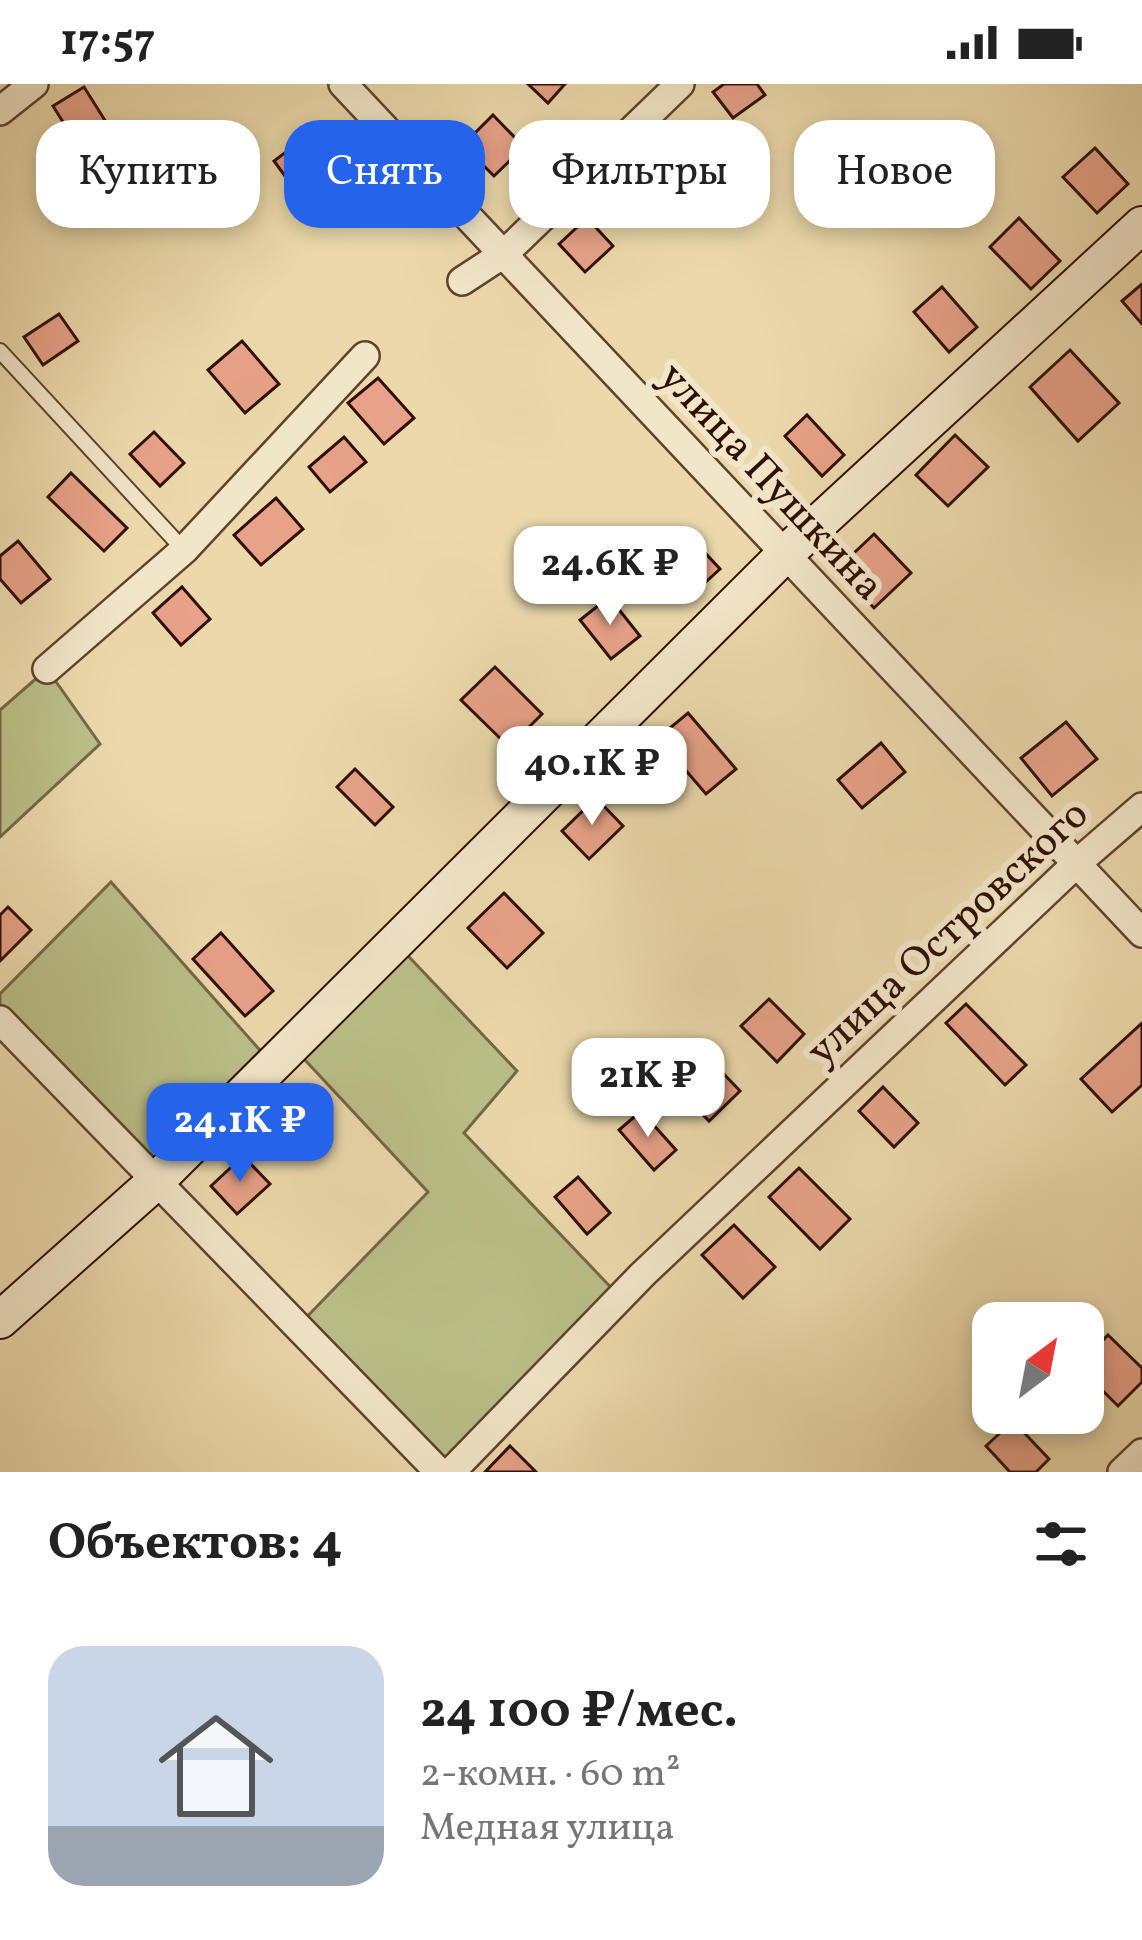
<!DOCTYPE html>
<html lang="ru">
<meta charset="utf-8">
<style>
body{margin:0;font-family:Vollkorn,serif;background:#f6f6f6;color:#222;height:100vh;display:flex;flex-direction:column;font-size:45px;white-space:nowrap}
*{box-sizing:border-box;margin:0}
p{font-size:39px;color:#767676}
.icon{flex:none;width:66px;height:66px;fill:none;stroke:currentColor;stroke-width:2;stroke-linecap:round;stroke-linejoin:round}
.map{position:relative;height:1388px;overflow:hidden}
.drawer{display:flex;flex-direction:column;background:#fff;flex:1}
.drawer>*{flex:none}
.top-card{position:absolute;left:36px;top:36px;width:1071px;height:108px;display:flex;gap:24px}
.needle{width:78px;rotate:32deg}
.buttons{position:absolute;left:972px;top:1218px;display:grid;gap:24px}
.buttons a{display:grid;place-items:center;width:132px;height:132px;border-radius:24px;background:#fff;box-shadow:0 6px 18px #0003;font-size:60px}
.price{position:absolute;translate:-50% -102px;padding:0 27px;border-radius:24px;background:#fff;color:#222;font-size:39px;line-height:78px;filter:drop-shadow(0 3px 6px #0008)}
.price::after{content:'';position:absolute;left:50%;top:72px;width:36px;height:27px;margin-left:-18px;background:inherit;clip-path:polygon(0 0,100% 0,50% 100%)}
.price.active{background:#2563eb;color:#fff}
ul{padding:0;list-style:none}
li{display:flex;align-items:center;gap:36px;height:300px;padding:0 48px}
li+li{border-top:3px solid #e0e0e0}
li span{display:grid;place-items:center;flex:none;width:336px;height:240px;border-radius:36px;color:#555}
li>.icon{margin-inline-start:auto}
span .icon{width:144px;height:144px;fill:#fffc;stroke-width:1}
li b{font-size:51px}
h2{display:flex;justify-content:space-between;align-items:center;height:144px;padding:0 48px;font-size:51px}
.pill{padding:0 42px;border-radius:36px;background:#fff;box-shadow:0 6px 18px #0003;font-size:42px;line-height:108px}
.pill.active{background:#2563eb;color:#fff}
.status{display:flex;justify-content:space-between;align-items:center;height:84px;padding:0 60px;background:#fff;direction:ltr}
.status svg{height:33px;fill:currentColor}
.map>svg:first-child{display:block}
</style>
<div class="status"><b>17:57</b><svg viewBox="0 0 49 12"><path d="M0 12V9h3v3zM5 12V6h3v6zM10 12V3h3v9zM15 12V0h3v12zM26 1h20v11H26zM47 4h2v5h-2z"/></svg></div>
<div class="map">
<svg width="1142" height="1388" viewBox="0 0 1142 1388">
<rect width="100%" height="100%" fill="#ebd9ac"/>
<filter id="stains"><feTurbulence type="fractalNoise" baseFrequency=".00167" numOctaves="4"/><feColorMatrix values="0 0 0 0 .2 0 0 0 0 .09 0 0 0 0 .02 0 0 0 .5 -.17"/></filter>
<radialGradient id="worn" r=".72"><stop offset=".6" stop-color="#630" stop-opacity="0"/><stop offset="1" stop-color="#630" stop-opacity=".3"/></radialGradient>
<g fill="#babf88" stroke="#756745" stroke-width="3">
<path d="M47,585L100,660L0,753V626Z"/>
<path d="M111,798L273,981L155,1098L0,936V910Z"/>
<path d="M395,858L517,987L464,1049L620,1213L451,1388L297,1243L428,1108L292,962Z"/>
</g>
<g fill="#e7a289" stroke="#300f02" stroke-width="3">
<path d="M528,0H565L548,19Z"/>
<path d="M724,0H757L765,11L733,34L713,8Z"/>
<path d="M84,3L111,46L80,65L53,22Z"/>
<path d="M493,31L524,63L494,92L463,61Z"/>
<path d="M311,49L331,74L293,103L274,77Z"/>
<path d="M1095,64L1128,100L1097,129L1063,93Z"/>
<path d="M650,81L674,104L647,131L624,108Z"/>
<path d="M587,134L613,162L585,188L559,160Z"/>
<path d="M1019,134L1060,177L1031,205L990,163Z"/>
<path d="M1142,200V240L1122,217Z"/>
<path d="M942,203L977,243L949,268L914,228Z"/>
<path d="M59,230L78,257L43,281L24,253Z"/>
<path d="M242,257L279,300L245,329L208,286Z"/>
<path d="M1070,266L1119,319L1078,357L1030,303Z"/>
<path d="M378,294L414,334L384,360L348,319Z"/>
<path d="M807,331L844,371L822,392L785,352Z"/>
<path d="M154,348L184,379L160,402L130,370Z"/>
<path d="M955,351L988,383L948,422L916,391Z"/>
<path d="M344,353L366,378L330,408L309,383Z"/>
<path d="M71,389L127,444L104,467L48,413Z"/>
<path d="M276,414L303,445L261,481L234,451Z"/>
<path d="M684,446L720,485L697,506L661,468Z"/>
<path d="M874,450L911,489L874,524L837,485Z"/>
<path d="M18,457L50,495L21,519L0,495V472Z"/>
<path d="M182,503L210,535L181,561L153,529Z"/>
<path d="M609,513L640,552L611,575L580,536Z"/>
<path d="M495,583L542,630L509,663L461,616Z"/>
<path d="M688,629L736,685L706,710L658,654Z"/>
<path d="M1066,638L1097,675L1052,712L1021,674Z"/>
<path d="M881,659L905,688L862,724L838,696Z"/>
<path d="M355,685L393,723L375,741L337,703Z"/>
<path d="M596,714L623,742L589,775L562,747Z"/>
<path d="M504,809L543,849L507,884L468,844Z"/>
<path d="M8,823L31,846L0,877V831Z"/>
<path d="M221,849L273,907L245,932L193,875Z"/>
<path d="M769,915L804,950L777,978L741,942Z"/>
<path d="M966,920L1026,981L1005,1001L946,939Z"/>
<path d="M1142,939V1001L1112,1028L1081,995Z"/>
<path d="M697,962L740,1007L709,1037L666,992Z"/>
<path d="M883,1003L918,1039L894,1063L859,1027Z"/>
<path d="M641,1027L676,1066L654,1086L619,1046Z"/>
<path d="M243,1072L270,1100L237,1130L211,1102Z"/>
<path d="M799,1084L850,1135L820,1165L769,1113Z"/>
<path d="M578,1093L610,1129L587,1150L555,1113Z"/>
<path d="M734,1141L775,1183L743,1214L702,1171Z"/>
<path d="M1108,1251L1142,1284V1298L1118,1322L1083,1287V1277Z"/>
<path d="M1013,1337L1049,1375L1036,1388H1010L986,1362Z"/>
<path d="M510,1362L536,1388H485Z"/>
</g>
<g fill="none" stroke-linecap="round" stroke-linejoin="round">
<g stroke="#5f422c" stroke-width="18">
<path id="lane" d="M0,267L184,466"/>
</g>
<g stroke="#5f422c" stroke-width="32">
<g id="street">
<path d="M343,0L1142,849"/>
<path d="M0,27L34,0"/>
<path d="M462,197L505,169L680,0"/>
<path d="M47,585L184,466L365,272"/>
<path d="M0,936L439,1388"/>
<path d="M451,1388L642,1191L1076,780L1142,723"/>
<path d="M1122,1388L1142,1369"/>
</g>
</g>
<g stroke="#300f02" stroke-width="40">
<path id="secondary" d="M0,1236L155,1098L784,471L1142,141"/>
</g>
<use href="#lane" stroke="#f2e6c9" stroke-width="14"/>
<use href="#street" stroke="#f2e6c9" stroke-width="27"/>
<use href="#secondary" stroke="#f2e6c9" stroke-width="36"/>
</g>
<g text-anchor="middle" stroke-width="12" stroke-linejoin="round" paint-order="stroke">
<g font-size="42" fill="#300f02" stroke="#f2e6c9">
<text transform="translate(773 396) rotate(47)" y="15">улица Пушкина</text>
<text transform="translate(946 847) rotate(-43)" y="15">улица Островского</text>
</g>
</g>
<rect width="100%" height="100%" filter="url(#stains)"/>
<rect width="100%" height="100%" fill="url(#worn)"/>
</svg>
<div class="buttons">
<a><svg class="needle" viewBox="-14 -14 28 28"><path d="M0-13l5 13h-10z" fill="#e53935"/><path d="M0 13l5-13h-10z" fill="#767676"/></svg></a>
</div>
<b class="price" style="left:610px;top:544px">24.6K ₽</b>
<b class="price" style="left:592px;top:744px">40.1K ₽</b>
<b class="price" style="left:648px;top:1056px">21K ₽</b>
<b class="price active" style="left:240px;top:1101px">24.1K ₽</b>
<div class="top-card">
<a class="pill">Купить</a>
<a class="pill active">Снять</a>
<a class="pill">Фильтры</a>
<a class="pill">Новое</a>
</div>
</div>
<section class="drawer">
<h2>Объектов: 4<svg class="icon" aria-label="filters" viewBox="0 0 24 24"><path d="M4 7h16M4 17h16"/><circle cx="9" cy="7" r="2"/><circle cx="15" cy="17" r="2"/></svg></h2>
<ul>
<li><span style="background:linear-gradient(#c9d6e8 75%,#9aa5b1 0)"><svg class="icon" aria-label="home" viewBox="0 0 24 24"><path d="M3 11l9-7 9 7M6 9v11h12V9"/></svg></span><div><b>24 100 ₽/мес.</b><p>2-комн. · 60 m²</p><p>Медная улица</p></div></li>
</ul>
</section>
